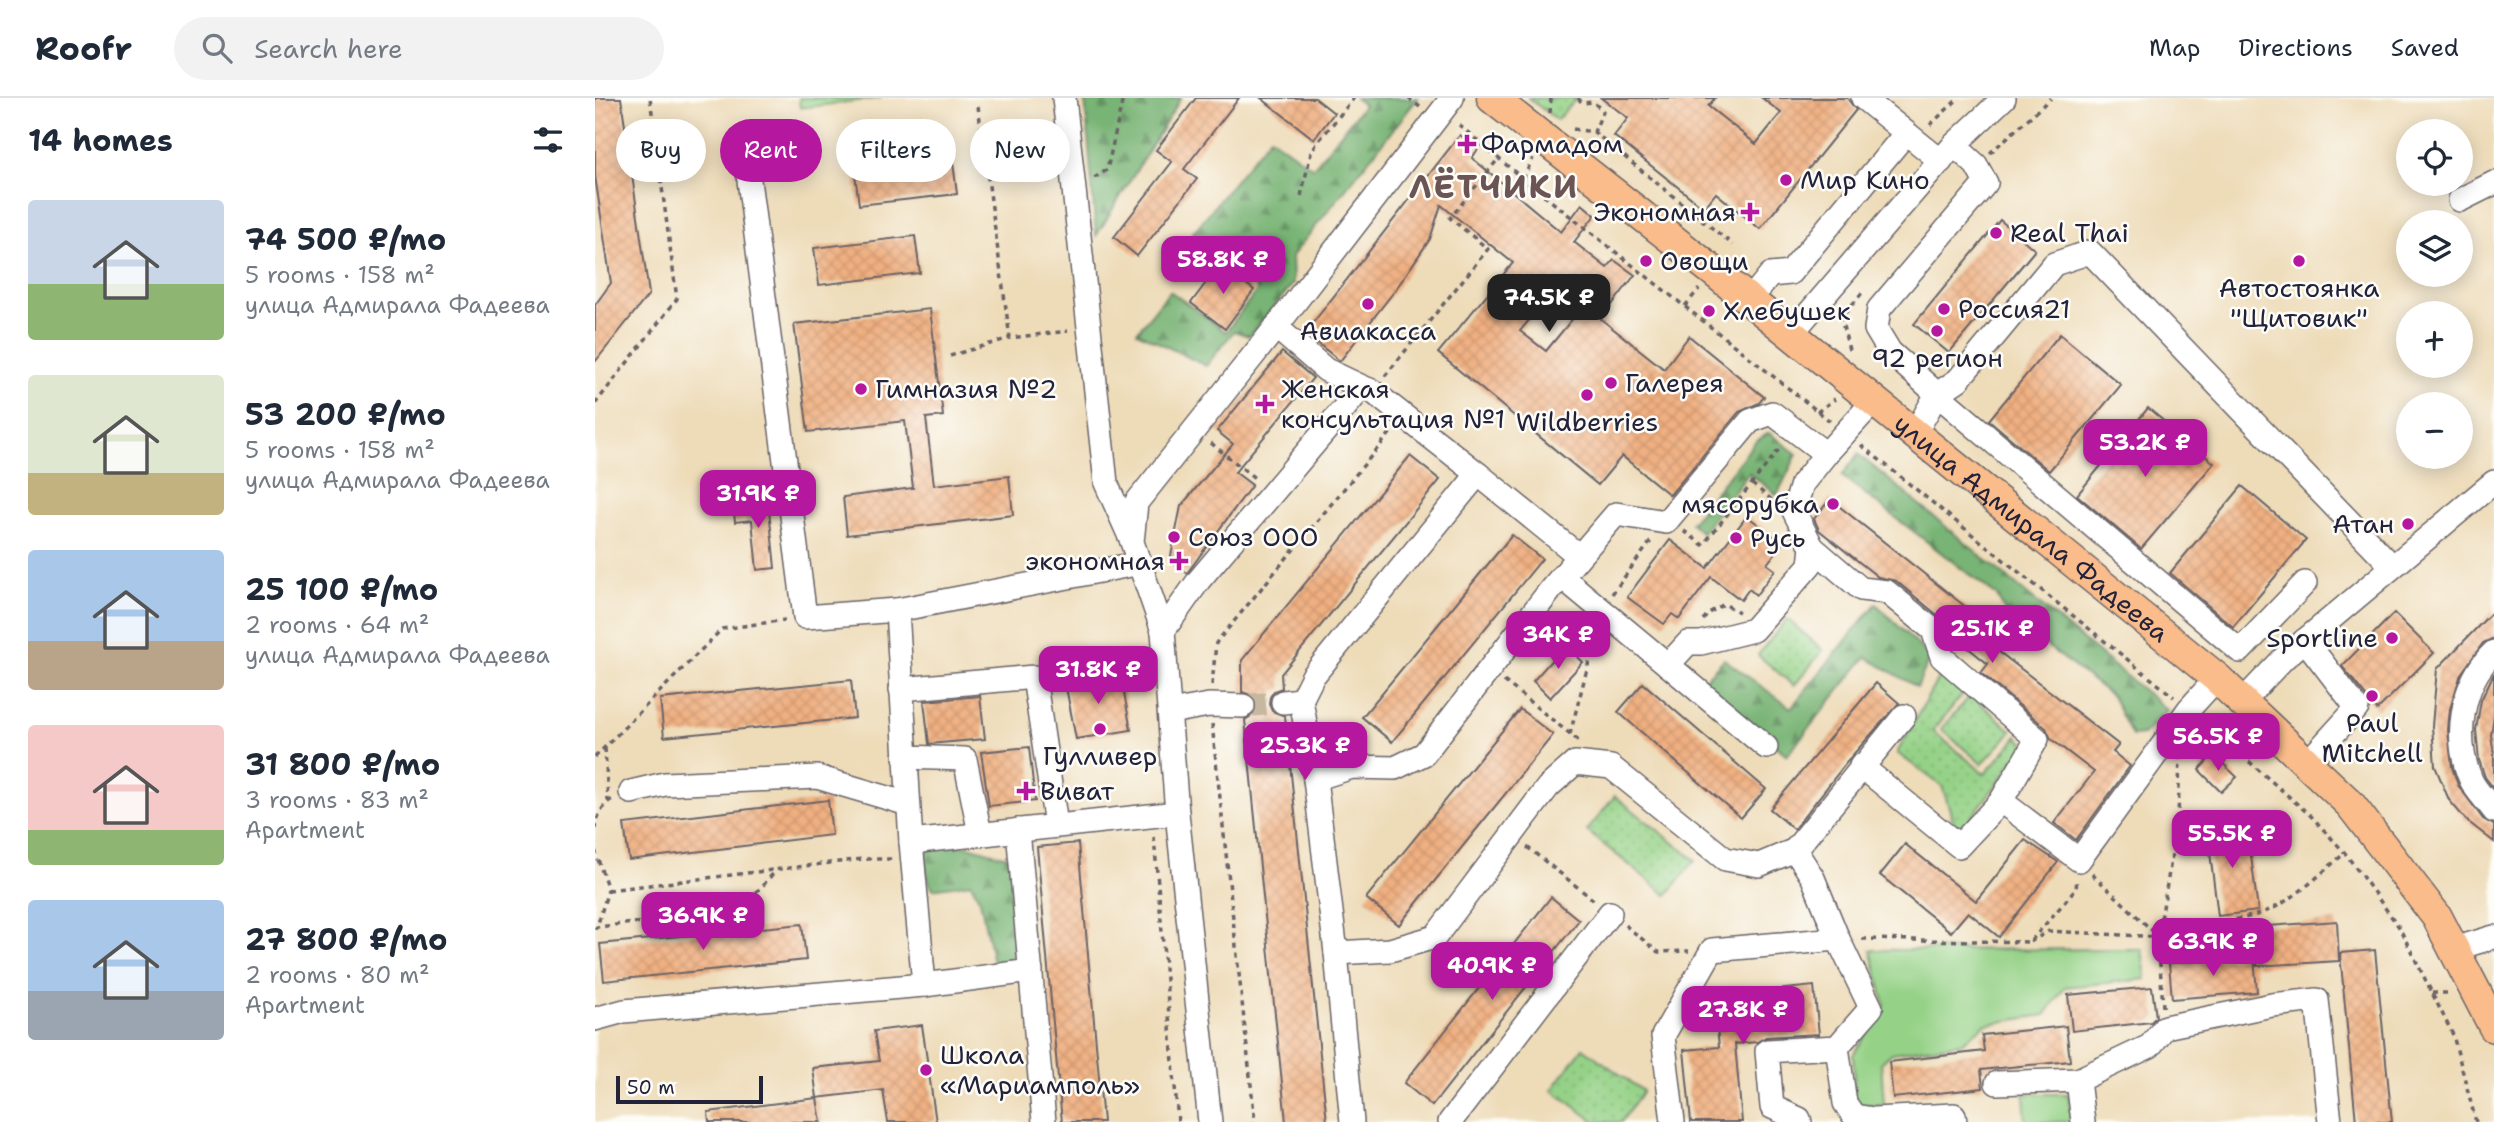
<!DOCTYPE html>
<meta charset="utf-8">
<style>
body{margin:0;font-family:"Shantell Sans",sans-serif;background:#f2f2f3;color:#1f2937;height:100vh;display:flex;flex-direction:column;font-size:26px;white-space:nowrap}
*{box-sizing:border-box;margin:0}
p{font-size:23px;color:#747a83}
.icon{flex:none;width:38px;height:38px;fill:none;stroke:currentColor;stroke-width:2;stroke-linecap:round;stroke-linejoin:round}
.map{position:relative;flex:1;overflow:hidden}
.panel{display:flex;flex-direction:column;background:#fff;width:595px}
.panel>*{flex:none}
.hud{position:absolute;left:21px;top:21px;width:665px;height:63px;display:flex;gap:14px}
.tools{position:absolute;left:1801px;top:21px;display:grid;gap:14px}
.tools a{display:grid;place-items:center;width:77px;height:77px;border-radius:50%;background:#fff;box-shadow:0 4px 18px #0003;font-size:35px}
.scale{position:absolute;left:21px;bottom:18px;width:147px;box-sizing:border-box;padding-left:7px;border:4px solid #22223b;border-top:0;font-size:19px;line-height:24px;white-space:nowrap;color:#22223b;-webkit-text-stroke:5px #fdfcf7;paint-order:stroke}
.price{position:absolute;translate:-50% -60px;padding:0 16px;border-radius:14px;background:#b5179e;color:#fff;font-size:23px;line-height:46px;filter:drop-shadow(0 2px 4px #0008)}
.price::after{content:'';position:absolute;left:50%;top:42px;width:21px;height:16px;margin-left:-10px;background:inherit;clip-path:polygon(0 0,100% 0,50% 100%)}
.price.current{background:#222;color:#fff}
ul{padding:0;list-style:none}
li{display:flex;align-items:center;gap:21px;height:175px;padding:0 28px}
li span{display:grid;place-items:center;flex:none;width:196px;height:140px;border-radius:7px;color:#555}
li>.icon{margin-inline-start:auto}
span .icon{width:84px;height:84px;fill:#fffc;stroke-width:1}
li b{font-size:30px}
h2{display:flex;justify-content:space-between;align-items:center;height:84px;padding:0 28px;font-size:30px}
.pill{padding:0 24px;border-radius:32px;background:#fff;box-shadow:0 4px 18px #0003;font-size:24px;line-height:63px}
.pill.current{background:#b5179e;color:#fff}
header{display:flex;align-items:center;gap:42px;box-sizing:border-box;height:98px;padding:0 35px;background:#fff;border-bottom:2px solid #e0e1e3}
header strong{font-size:33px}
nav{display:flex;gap:38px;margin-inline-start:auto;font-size:24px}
.search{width:490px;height:63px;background:#f2f2f3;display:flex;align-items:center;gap:18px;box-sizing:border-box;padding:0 24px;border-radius:38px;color:#747a83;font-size:26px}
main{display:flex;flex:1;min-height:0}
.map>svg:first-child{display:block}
</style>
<header>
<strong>Roofr</strong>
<div class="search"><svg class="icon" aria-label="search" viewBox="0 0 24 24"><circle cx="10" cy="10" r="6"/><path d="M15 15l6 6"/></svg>Search here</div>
<nav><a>Map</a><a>Directions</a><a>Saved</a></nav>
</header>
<main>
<section class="panel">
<h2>14 homes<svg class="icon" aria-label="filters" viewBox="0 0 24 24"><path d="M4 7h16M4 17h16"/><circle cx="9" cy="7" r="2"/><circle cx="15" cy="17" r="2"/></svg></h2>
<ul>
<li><span style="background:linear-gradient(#c9d6e8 60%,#8fb573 0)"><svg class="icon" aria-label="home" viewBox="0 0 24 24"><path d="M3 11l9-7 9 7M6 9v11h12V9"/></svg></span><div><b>74 500 ₽/mo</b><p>5 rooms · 158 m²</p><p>улица Адмирала Фадеева</p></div></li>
<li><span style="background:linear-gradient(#dfe7d0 70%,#c2b280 0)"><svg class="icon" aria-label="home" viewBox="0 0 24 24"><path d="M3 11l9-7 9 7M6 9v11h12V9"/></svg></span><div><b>53 200 ₽/mo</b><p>5 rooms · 158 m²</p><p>улица Адмирала Фадеева</p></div></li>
<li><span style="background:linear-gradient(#a9c7e8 65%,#b9a48a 0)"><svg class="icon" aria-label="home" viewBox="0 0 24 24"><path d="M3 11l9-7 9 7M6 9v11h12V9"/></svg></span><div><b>25 100 ₽/mo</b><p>2 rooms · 64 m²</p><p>улица Адмирала Фадеева</p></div></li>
<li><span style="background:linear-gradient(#f6c9c9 75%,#8fb573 0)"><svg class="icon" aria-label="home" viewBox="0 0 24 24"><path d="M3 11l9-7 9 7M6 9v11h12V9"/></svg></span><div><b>31 800 ₽/mo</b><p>3 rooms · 83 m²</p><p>Apartment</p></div></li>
<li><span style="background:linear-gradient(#a9c7e8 65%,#9aa5b1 0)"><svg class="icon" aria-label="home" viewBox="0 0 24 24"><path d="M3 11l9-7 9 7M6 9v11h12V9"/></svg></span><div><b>27 800 ₽/mo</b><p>2 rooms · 80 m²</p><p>Apartment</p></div></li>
</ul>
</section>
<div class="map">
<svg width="1899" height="1024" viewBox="0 0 1899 1024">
<defs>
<pattern id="forest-firs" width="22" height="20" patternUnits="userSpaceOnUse" patternTransform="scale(1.75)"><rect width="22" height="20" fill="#78b474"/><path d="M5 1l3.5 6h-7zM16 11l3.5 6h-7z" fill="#629260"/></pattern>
<pattern id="park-dots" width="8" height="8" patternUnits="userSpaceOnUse" patternTransform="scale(1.75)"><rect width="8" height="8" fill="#95d287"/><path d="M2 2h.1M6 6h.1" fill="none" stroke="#80b475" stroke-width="1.8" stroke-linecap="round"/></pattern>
<pattern id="building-cross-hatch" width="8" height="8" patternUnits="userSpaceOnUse" patternTransform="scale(1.75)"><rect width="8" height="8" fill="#f0b081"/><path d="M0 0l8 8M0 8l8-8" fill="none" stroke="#ce9770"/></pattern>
</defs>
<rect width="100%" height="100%" fill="#fdfcf7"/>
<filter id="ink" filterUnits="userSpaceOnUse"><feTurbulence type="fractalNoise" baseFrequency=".0143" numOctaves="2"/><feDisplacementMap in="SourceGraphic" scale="14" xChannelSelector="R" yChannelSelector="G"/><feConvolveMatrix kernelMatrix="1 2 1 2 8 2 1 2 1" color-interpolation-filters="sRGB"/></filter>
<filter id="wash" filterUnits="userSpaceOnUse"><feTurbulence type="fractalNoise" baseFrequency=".00686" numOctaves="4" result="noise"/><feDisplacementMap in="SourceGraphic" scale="28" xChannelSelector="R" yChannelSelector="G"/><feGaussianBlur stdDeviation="1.57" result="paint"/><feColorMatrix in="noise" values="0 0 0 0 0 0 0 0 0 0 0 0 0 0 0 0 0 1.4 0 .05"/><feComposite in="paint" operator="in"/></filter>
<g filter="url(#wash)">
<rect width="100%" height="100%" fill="#eedcb9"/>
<g fill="#95d287" stroke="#5c7a61" stroke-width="2">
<path d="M204,0H286L205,10Z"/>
<path d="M1547,851L1551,881L1470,889L1450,917L1391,926L1366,945L1297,955L1286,965L1289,1006L1260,1007L1258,957L1290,907L1276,852Z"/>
<path d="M1429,996H1473L1477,1024H1431Z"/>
</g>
<g fill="url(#forest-firs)" stroke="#4d6b58" stroke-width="2">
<path d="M490,0H586L501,138Z"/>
<path d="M760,0H823L697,158L698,186L654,238L639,233L611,268L542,234L575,193L631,234L663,191L597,136L675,39L718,70L769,7Z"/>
<path d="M1174,335L1202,356L1182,397L1154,375L1107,435L1096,425L1160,344Z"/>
<path d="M1263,356L1572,612L1548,637L1537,638L1517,598L1412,517L1402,498L1247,378Z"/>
<path d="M1281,506L1335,559L1322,589L1271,559L1192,657L1106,585L1129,561L1196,610Z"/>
<path d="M338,748H373L416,760L421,852L411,864H398L385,802L376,785L338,791L334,784L328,757Z"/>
</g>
<g fill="url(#park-dots)" stroke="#5c7a61" stroke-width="2">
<path d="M933,0H982L962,22Z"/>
<path d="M1192,521L1228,552L1199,588L1163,557Z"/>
<path d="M1347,573L1370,593L1338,633L1390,676L1423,638L1431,647L1363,737L1347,688L1302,655Z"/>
<path d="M1376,597L1417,633L1387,666L1346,631Z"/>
<path d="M1020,698L1100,762L1072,797L992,733Z"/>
<path d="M988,950L1048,993L1026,1024H1001L957,992Z"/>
</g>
<g id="blocks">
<g fill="url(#building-cross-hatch)" fill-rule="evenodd">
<path d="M0,0H26L54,196L0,264V207L16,185L0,78Z"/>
<path d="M601,0H644L589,71L602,81L542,158L519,139L577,64L561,52Z"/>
<path d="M666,0H720L739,15L719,41Z"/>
<path d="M1006,0H1120L1113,8L1161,46L1186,15L1167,0H1252L1261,12L1165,131L1121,95L1109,110L1019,38L1033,20Z"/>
<path d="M865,37L883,51L877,60L966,134L987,106L1000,117L979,144L1012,170L1019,162L1040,177L1006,221L1069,271L1094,238L1169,299L1164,305L1144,314L1075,397L1027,358L1003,387L843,255L918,165L846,107L835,141L801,191L745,263L710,235ZM962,188L988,208L951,253L925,233Z"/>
<path d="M357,56L362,96L264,107L259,68Z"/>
<path d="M1405,122L1440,152L1354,255L1319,226Z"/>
<path d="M320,138L325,175L224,187L219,150Z"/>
<path d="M625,166L659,192L630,231L596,205Z"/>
<path d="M335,211L348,318L331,320L339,387L414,378L418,417L252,437L248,399L318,390L310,323L213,334L199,226Z"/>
<path d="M1465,236L1526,287L1454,373L1394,322Z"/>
<path d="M687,254L718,280L640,374L657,387L592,475L575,463L586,408L638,346L622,333Z"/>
<path d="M1553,310L1619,365L1546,451L1482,397Z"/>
<path d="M815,358L845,382L686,576L687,590L679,593L675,599L674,606L677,613L690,618L732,1024H691L650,622L659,616L662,608L656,597L647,594V562Z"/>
<path d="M1647,388L1711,442L1638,529L1575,475Z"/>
<path d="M1235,401L1411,541L1403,553L1524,647L1518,654L1535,668L1481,742L1459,725L1499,674L1456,641L1451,630L1386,575L1393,566L1354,534L1347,521L1301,483L1283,479L1224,432L1219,421Z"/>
<path d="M173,402L180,470L162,472L157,422L140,424L138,405Z"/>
<path d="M1152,418L1188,445L1172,466L1180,472L1161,497L1154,491L1146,502L1116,479L1084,521L1077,516L1069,526L1032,499L1075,442L1112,470Z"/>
<path d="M917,437L947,461L797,644L767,619Z"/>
<path d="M1899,512V540L1888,545L1866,576L1855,611L1853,632L1857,669L1863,687L1888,721L1899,727V744L1871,722L1854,702L1840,668L1837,628L1842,571Z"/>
<path d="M1799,515L1839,555L1782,612L1747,568Z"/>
<path d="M970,547L988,564L955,600L938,583Z"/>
<path d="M525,574L536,632L481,641L470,584Z"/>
<path d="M1899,575V617L1896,637L1899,656V691L1890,679L1884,662L1881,632L1886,602Z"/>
<path d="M256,582L260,620L69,639L65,601Z"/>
<path d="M1048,585L1171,691L1146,720L1023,614Z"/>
<path d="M1281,585L1304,605L1256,659L1199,731L1175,711Z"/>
<path d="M385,598L390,641L334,646L329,603Z"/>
<path d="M925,611L958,637L804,827L771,800Z"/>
<path d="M434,649L440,703L394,708L386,654Z"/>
<path d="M1618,656L1642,679L1626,694L1604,672Z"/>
<path d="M233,702L237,737L34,762L29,726Z"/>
<path d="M1652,726L1663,813L1623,818L1612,731Z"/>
<path d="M1430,742L1463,764L1404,839L1373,814L1356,834L1285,777L1310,746L1381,803Z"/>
<path d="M483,745L508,1024H467L442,749Z"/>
<path d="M956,799L984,822L837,1008L809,985Z"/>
<path d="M1742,823L1744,863L1662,868L1659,829Z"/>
<path d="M207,826L211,862L9,883L5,846Z"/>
<path d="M1780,852L1797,1024H1761L1745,855Z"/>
<path d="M1659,859L1662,894L1577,901L1574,865Z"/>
<path d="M1219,888L1224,936L1171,939L1162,944L1140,946L1147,1024H1096L1089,952L1124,949L1119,898Z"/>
<path d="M1557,889L1561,919L1556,924L1477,933L1473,897Z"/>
<path d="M327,927L341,1024H293L288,992L222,1000L218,970L284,963L279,933Z"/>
<path d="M1471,928L1475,963L1386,972L1388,990L1298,1000L1294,964L1389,953L1387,937Z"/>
<path d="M222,1000L226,1024H114L113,1014Z"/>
</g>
</g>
</g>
<g filter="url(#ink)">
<use href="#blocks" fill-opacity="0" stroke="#696367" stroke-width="2"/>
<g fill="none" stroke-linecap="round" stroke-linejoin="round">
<path stroke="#c5b7a0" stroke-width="23" stroke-dasharray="23 11" stroke-linecap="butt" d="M648,608L688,604"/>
<g stroke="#696367" stroke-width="26">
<g id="minor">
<path d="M469,0L511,385L536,441"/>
<path d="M1268,0L1346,63"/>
<path d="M150,51L210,519L302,512L546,465"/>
<path d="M1865,102L1899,85"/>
<path d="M1155,202L1175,177L1195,175L1311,35"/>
<path d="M681,229L731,272L767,289"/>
<path d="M1196,236L1359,47L1409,0"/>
<path d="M1319,337L1342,296L1295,254L1281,231L1284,211L1391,85L1381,67L1359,47"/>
<path d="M1231,356L1278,304"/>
<path d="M967,479L1073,567L1093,545H1106L1158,532L1215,467L1217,449"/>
<path d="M1710,485L1645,553L1342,296L1363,282L1459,166L1495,154L1797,468"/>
<path d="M568,533L604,482L767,289L777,293L883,376"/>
<path d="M1710,542L1762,610L1712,665"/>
<path d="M1899,554C1866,585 1858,641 1876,682C1881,693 1892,703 1899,713"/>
<path d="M1073,567L1171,649"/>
<path d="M306,591L439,579L461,727"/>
<path d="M706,602L718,578L883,376L984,458"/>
<path d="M1648,603L1689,560L1899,384"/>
<path d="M688,604L706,602L720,681L741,855L795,852L840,839L953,689L980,665L1016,669L1130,761L1164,767L1200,752"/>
<path d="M575,614L614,607L648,608"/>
<path d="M310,659L370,661L385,736"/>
<path d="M720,681L757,669L800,670L829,656L957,490L1021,416L1071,424L1155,323L1177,315L1231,356L1207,386L1199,413L1217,449L1266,491L1292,494L1338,532L1347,559L1442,641L1406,703L1364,748L1266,668"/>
<path d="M36,694L70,686L222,679L313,706"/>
<path d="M1406,703L1484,762L1594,611L1622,580"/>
<path d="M423,732L449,1024"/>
<path d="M316,744L582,715"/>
<path d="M1859,851L1899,839"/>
<path d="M741,855L757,1024"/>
<path d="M329,887L436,873"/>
<path d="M0,921L29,913L329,887L316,744L302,512"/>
<path d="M1242,949L1250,1005L1259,1018L1279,1021L1359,1017L1360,1024"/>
<path d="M1483,982L1488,1024"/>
<path d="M1402,985L1483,982L1555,948L1570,929L1677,907L1722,902L1735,1024"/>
<path d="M615,1024L582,715L568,533L537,444L541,405L681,229L857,0"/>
<path d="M855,1024L1015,815"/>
<path d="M1078,1024L1068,938L1117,852L1243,841"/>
<path d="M1205,1024L1204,1021L1177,1009L1172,953L1242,949L1276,910L1243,841L1218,780L1200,752L1309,618"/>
</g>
</g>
<g stroke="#696367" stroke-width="33">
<g id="major">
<path id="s1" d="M897,0L1118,173L1622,580L1755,706L1842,819L1899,929"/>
</g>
</g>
<g stroke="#696367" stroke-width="3.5" stroke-dasharray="5 5" stroke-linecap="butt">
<path d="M813,0L825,9"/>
<path d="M983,0L987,5L998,4L1008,13L999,34"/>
<path d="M383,8L415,240L473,233"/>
<path d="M955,15L956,0"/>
<path d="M864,27L928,81L1235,323"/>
<path d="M1335,27L1364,0"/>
<path d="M978,31L999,34L1138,147"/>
<path d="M1395,55L1456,0"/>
<path d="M499,80L512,72L528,0"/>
<path d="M928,81L938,60"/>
<path d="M706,98L716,55L722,45L759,0"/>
<path d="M1090,208L1104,191"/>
<path d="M1254,252L1246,220L1267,195"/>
<path d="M355,258L415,240"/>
<path d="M790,278L893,151L855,120L904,60"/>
<path d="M0,306L82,201L55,0"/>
<path d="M1222,314L1240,301"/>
<path d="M616,345L662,382"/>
<path d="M1266,347L1579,599"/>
<path d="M1157,386L1181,405"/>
<path d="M1089,433L1108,447L1186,349"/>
<path d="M1017,496L1056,443"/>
<path d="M1108,522L1114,515L1129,506L1144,514"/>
<path d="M909,583L985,644"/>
<path d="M617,587L621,545L797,333"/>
<path d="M1609,624L1716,718L1750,755L1804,829L1858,937L1881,1024"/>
<path d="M617,626L660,1024"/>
<path d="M975,636L1002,533"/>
<path d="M10,650L13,703"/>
<path d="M0,659L127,531L190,522"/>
<path d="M0,731C1,721 8,705 18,701"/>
<path d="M559,739L583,1024"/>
<path d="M932,749L1000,803"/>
<path d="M0,752L13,792L2,829"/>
<path d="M1497,776L1563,838"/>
<path d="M13,792L268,761H299"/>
<path d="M1030,827L1063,854L1094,853"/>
<path d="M0,831L2,829L94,819L111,804L151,801L166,790L180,773"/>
<path d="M1267,841L1435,844L1481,791L1482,781"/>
<path d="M1435,844L1454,833L1563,839L1583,721L1585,658"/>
<path d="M1837,895H1856"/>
<path d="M1568,909L1563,839C1593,824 1626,826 1657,818C1694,809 1722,778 1750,755"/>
</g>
<use href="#minor" stroke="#fff" stroke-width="23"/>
<use href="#major" stroke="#f9bc8a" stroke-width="30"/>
</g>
</g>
<g fill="#b5179e" stroke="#fdfcf7" stroke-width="2.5">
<path d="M868.5 35.5h7v7h7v7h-7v7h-7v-7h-7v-7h7z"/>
<circle cx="1191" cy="82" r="7"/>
<path d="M1151.5 103.5h7v7h7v7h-7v7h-7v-7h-7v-7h7z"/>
<circle cx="1401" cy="135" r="7"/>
<circle cx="1051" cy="163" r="7"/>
<circle cx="1704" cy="163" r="7"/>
<circle cx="773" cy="206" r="7"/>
<circle cx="1349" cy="211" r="7"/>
<circle cx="1114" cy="213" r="7"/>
<circle cx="1342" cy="233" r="7"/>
<circle cx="1016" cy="285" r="7"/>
<circle cx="266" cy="291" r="7"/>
<circle cx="992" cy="297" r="7"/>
<path d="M666.5 295.5h7v7h7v7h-7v7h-7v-7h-7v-7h7z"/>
<circle cx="1238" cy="406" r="7"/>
<circle cx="1813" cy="426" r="7"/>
<circle cx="579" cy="439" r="7"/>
<circle cx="1141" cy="440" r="7"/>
<path d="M580.5 452.5h7v7h7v7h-7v7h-7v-7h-7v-7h7z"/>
<circle cx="1797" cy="540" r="7"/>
<circle cx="1777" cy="598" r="7"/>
<circle cx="505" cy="631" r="7"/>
<path d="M427.5 682.5h7v7h7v7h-7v7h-7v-7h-7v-7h7z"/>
<circle cx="331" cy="972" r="7"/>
</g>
<g text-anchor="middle" stroke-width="5" stroke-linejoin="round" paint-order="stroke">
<g font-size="26" fill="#22223b" stroke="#fdfcf7" text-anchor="start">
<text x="886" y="55">Фармадом</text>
<text x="1205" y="91">Мир Кино</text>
<text x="1141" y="123" text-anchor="end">Экономная</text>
<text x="1415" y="144">Real Thai</text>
<text x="1065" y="172">Овощи</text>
<text x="1704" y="199" text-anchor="middle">Автостоянка<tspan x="1704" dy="30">"Щитовик"</tspan></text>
<text x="1363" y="220">Россия21</text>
<text x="1128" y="222">Хлебушек</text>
<text x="773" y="242" text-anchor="middle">Авиакасса</text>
<text x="1342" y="269" text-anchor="middle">92 регион</text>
<text x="1030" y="294">Галерея</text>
<text x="280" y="300">Гимназия №2</text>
<text x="686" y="300">Женская<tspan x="686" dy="30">консультация №1</tspan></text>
<text x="992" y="333" text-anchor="middle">Wildberries</text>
<text x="1224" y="415" text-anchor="end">мясорубка</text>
<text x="1799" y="435" text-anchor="end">Атан</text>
<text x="593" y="448">Союз ООО</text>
<text x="1155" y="449">Русь</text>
<text x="570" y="472" text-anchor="end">экономная</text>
<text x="1783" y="549" text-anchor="end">Sportline</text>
<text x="1777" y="634" text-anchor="middle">Paul<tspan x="1777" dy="30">Mitchell</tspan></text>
<text x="505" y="667" text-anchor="middle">Гулливер</text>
<text x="445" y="702">Виват</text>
<text x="345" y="966">Школа<tspan x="345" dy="30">«Мариамполь»</tspan></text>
</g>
<g font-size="26" fill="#22223b" stroke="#fdfcf7">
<text dy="9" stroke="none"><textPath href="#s1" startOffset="690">улица Адмирала Фадеева</textPath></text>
</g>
<g font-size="33" font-weight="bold" letter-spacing="2" fill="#6a5454" stroke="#fdfcf7">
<text x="899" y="100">ЛЁТЧИКИ</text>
</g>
</g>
</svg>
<div class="tools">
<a><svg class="icon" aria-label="locate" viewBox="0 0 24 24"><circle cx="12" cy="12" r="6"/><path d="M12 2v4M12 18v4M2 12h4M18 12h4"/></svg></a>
<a><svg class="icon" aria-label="layers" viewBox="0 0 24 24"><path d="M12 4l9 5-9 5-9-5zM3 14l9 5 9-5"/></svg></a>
<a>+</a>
<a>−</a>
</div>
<div class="scale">50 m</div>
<b class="price" style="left:628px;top:198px">58.8K ₽</b>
<b class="price current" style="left:954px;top:236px">74.5K ₽</b>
<b class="price" style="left:1550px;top:381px">53.2K ₽</b>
<b class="price" style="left:163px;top:432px">31.9K ₽</b>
<b class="price" style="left:1397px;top:567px">25.1K ₽</b>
<b class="price" style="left:963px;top:573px">34K ₽</b>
<b class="price" style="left:503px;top:608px">31.8K ₽</b>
<b class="price" style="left:1623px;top:675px">56.5K ₽</b>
<b class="price" style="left:710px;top:684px">25.3K ₽</b>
<b class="price" style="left:1637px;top:772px">55.5K ₽</b>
<b class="price" style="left:108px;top:854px">36.9K ₽</b>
<b class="price" style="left:1618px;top:880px">63.9K ₽</b>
<b class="price" style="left:897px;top:904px">40.9K ₽</b>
<b class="price" style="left:1148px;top:948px">27.8K ₽</b>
<div class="hud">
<a class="pill">Buy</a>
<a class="pill current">Rent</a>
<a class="pill">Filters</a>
<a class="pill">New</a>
</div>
</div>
</main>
